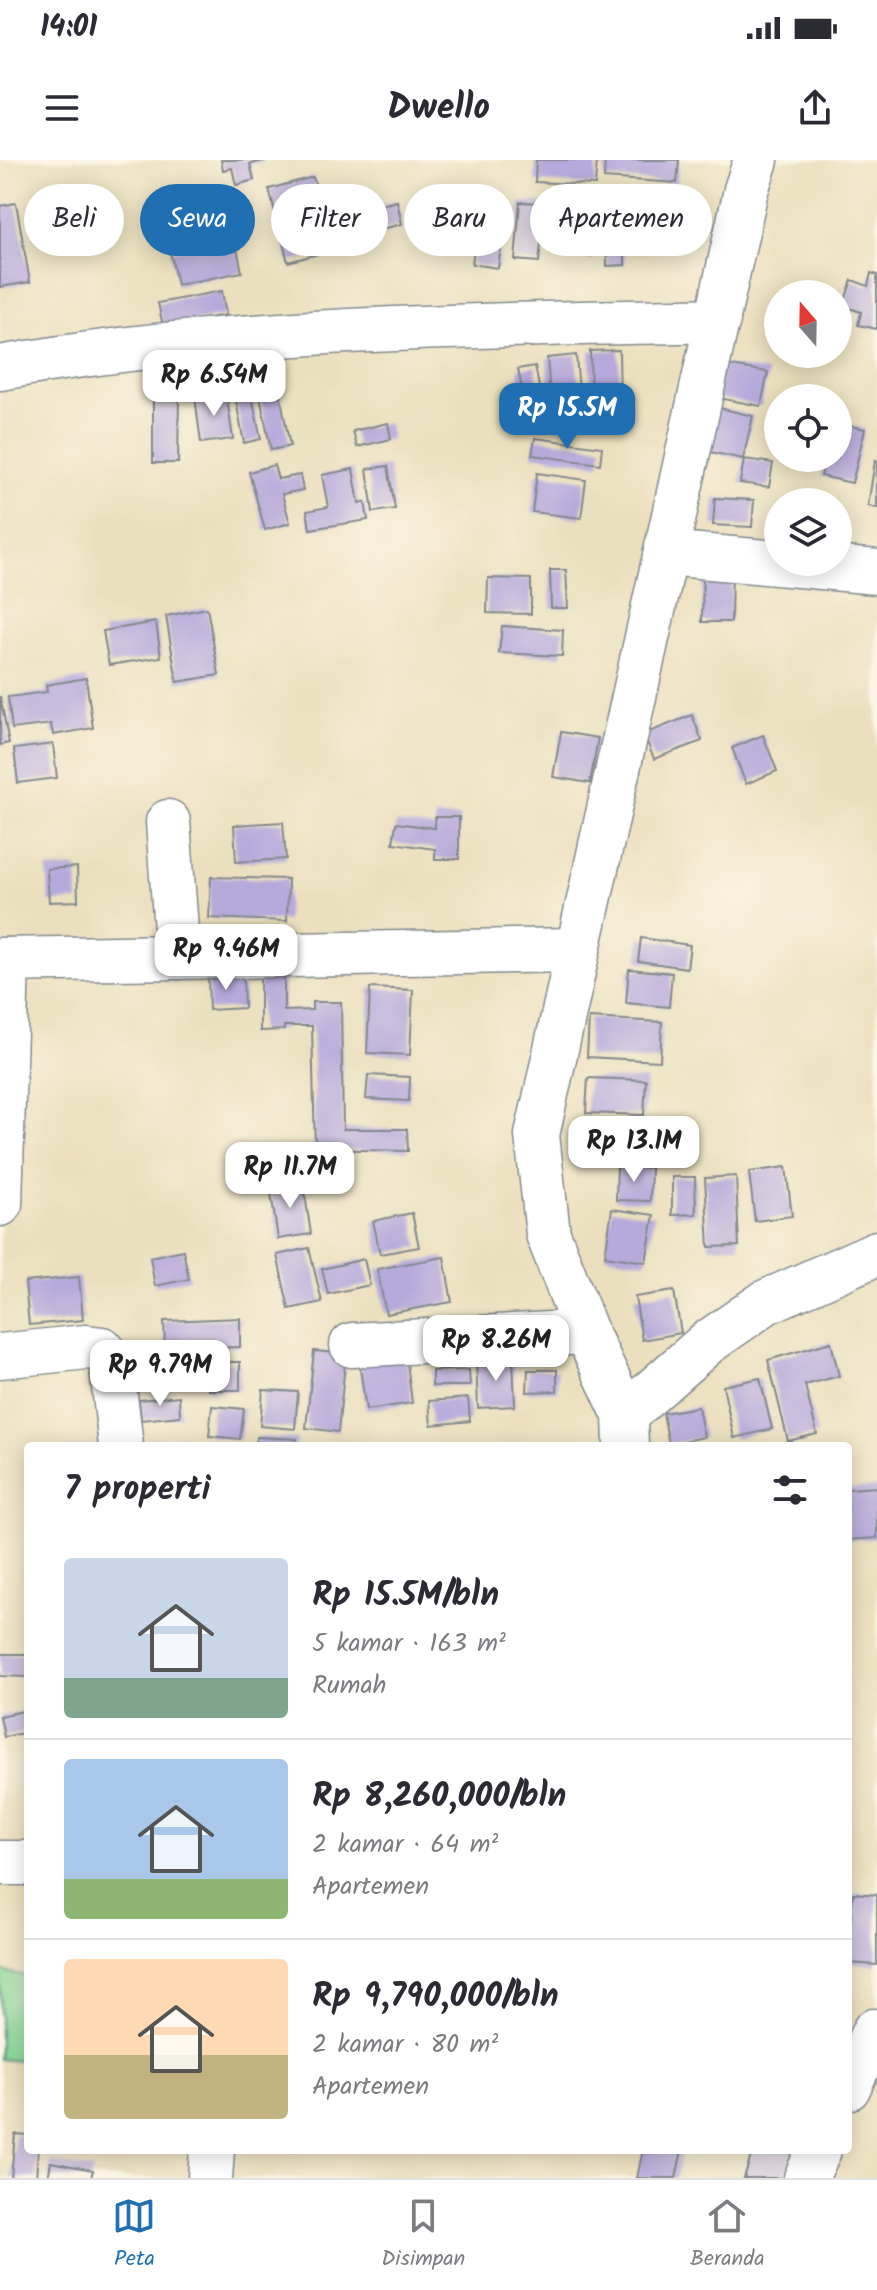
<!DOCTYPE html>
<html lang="id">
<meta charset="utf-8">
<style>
body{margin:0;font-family:Kalam,sans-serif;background:#f7f7f7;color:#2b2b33;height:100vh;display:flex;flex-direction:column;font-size:30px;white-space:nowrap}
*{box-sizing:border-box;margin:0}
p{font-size:26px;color:#7c7c81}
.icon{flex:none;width:44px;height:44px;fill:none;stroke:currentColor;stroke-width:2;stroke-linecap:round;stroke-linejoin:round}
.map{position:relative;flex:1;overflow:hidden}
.details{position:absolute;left:24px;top:1282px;width:828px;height:712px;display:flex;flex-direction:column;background:#fff;border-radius:8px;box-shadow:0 4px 20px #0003}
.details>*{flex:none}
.banner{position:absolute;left:24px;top:24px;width:830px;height:72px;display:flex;gap:16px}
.needle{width:52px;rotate:340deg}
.fabs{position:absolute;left:764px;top:120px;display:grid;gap:16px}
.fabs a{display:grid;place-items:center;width:88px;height:88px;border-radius:50%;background:#fff;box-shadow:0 4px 20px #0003;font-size:40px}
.price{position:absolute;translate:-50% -68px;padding:0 18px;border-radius:16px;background:#fff;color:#222;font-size:26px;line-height:52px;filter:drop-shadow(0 2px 4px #0008)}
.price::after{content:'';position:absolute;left:50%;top:48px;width:24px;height:18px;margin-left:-12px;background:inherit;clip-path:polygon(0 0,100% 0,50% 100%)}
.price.selected{background:#1f6fb2;color:#fff}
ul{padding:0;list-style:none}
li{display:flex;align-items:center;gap:24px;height:200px;padding:0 40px}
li+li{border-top:2px solid #e1e1e2}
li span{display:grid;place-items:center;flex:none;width:224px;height:160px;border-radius:8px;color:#555}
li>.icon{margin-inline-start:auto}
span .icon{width:96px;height:96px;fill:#fffc;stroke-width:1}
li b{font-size:34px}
h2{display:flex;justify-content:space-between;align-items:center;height:96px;padding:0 40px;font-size:34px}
.pill{padding:0 28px;border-radius:36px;background:#fff;box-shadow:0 4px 20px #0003;font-size:28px;line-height:72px}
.pill.selected{background:#1f6fb2;color:#fff}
.status{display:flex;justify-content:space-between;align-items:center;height:56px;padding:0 40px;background:#fff;direction:ltr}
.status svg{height:22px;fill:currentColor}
header{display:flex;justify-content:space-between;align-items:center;height:104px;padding:0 40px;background:#fff;font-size:36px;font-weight:700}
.tabs{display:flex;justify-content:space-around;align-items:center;height:112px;border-top:2px solid #e1e1e2;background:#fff;font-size:22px;color:#7c7c81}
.tabs a{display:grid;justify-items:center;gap:4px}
.tabs .selected{color:#1f6fb2}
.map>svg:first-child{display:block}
</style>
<div class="status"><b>14:01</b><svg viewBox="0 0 49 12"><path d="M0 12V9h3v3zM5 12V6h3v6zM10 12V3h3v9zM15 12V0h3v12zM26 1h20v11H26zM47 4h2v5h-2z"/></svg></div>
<header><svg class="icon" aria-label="menu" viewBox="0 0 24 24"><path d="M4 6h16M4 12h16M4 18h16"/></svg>Dwello<svg class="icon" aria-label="share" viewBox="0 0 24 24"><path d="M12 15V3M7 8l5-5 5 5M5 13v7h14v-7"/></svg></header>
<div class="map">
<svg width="877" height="2018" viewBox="0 0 877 2018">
<rect width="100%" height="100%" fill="#fcf5e5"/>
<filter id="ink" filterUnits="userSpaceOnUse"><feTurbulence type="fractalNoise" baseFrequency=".0125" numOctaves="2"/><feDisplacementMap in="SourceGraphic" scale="16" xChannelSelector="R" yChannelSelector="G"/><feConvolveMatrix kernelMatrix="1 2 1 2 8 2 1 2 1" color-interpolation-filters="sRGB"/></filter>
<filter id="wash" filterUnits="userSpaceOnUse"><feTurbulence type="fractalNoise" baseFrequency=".006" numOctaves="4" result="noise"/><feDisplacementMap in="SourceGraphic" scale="32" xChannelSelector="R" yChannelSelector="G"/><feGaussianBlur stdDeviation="1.8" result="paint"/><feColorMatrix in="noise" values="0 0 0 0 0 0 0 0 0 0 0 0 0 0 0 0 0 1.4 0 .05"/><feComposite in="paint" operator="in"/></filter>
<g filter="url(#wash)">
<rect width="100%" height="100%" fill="#ebe0be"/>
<path fill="#89d898" stroke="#52847b" stroke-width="2" d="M0,1811L28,1816V1902L0,1899Z"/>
<g id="blocks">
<g fill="#b6a9db">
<path d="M221,0H264L265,1L250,4L254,20L236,25L232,8L223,10Z"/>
<path d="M536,0H597L595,25L535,22Z"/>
<path d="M605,0H679L677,23L604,18Z"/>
<path d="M313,17L321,44L344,38L349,60L326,65L333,90L288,102L269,29Z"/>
<path d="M481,36L508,40L498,108L472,104Z"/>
<path d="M606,38H624V57L656,58L655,86L625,85V105L607,106Z"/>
<path d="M556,39L596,42L592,96L552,93Z"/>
<path d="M397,41L402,64L362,74L356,51Z"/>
<path d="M520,42L545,43L539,102L515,100Z"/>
<path d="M16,43L30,122L0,127V46Z"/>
<path d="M235,79L242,112L177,125L170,91Z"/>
<path d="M871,113L877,115V169L858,165L861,152L843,146L852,120L868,126Z"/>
<path d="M222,131L226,155L163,166L158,143Z"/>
<path d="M619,190L620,243H591L590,191Z"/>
<path d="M576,195L580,244L551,247L547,198Z"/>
<path d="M719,204L768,212L761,246L713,237Z"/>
<path d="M535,206L544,252L527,255L518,209Z"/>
<path d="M279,229L290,286L271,290L259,232Z"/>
<path d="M226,232L233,279L201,283L195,237Z"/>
<path d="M153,234L179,235L178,303H153Z"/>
<path d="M252,237L261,279L244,283L236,241Z"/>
<path d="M711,246L753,256L743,299L701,290Z"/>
<path d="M388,263L391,279L357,287L353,271Z"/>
<path d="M838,263L865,269L852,323L821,316L826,298H838Z"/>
<path d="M535,278L602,287L600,304L532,295Z"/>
<path d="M744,299L773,303L769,327L740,323Z"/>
<path d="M875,301H877V348L868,346Z"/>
<path d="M274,305L278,319L300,315L303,330L282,334L290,363L265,370L249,312Z"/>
<path d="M388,306L395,349L373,352L367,309Z"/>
<path d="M353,309L359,343L365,342L368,360L310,369L307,351L328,347L322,315Z"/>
<path d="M537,313L586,320L581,358L532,352Z"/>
<path d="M715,338L754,340L752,367L713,365Z"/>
<path d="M703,407H732L731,462H702Z"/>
<path d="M550,410H566L568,448H551Z"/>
<path d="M488,418L531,419V454L487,453Z"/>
<path d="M207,448L219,515L177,522L166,456Z"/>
<path d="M156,462L161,497L109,505L103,471Z"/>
<path d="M502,466L563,470L562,496L499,493Z"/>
<path d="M86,518L93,568L53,575L51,564L12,569L8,537L47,532L46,525Z"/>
<path d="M0,536L9,583L0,585Z"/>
<path d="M692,555L702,581L654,599L644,574Z"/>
<path d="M561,572L598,578L590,623L553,617Z"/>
<path d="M763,575L777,611L746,624L732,588Z"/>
<path d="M53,584L57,618L18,623L14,589Z"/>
<path d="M435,657H459V699H435V689L393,683L396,663L435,668Z"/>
<path d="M283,662L286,699L236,702L234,665Z"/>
<path d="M77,707L78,741L49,742L47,709Z"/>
<path d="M211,717L288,719L287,761L209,758Z"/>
<path d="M641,778L690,785L687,808L638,801Z"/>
<path d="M260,804H284V851L312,850V842H341L343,969H407L408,991L315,989L312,866H284V870L260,871Z"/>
<path d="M629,809L672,813L669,847L626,843Z"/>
<path d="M243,815L244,848L209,850L208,816Z"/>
<path d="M370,828L413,830L410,895L367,893Z"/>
<path d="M589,858L662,862L660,901L587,897Z"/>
<path d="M368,915L410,917L409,941L366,939Z"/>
<path d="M588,918L646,920L644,955L586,953Z"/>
<path d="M577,959L633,963L630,1000L575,996Z"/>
<path d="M617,1007L651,1008L650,1041L616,1040Z"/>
<path d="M786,1007L792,1056L755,1061L749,1012Z"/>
<path d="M736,1016L739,1086L709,1087L705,1018Z"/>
<path d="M672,1017H695L696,1054L672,1055Z"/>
<path d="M303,1022L311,1074L278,1079L270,1027Z"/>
<path d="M612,1049L654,1055L646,1102L605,1096Z"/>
<path d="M412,1053L419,1087L380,1094L373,1061Z"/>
<path d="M309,1088L322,1142L289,1149L277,1095Z"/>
<path d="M183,1090L189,1119L155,1126L150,1097Z"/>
<path d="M444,1097L452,1142L386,1154L377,1109Z"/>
<path d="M364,1099L370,1125L328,1134L322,1109Z"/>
<path d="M79,1117L83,1160L29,1165L25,1122Z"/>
<path d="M674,1131L681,1173L642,1180L635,1137Z"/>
<path d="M240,1158V1187L165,1190L164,1161Z"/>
<path d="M831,1182L839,1216L805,1225L817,1274L788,1281L768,1200Z"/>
<path d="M314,1191L346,1194L338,1272L306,1268Z"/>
<path d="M406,1194L412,1243L366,1250L359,1201Z"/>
<path d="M181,1197L183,1220L140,1222L138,1200Z"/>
<path d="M513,1198L515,1246L478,1248L476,1200Z"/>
<rect x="208" y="1202" width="32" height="28"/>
<path d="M469,1210L470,1226H432V1211Z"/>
<path d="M528,1210H557V1231L527,1232Z"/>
<path d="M760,1218L772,1269L734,1278L723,1226Z"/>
<path d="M263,1230L298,1232L295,1269L260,1266Z"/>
<path d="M179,1236L180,1256L141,1260L139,1240Z"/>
<path d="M468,1238L470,1261L431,1265L429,1241Z"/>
<path d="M212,1246L244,1249L240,1279L209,1276Z"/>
<path d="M698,1247L704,1277L669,1284L663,1253Z"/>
<path d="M257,1277L297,1279L296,1286H256Z"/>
<path d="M877,1327V1378L848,1380V1329Z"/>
<path d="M0,1494H28V1517L0,1516Z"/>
<path d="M28,1550V1572L4,1577L0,1556Z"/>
<path d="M853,1733L877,1735V1805L848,1803Z"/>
<path d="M15,1974L28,1975V1990H38L36,2018H11Z"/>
<path d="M643,1990H682L676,2018H637Z"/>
<path d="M753,1990H793L784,2018H744Z"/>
<path d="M51,2002L93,2010L91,2018H48Z"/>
</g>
</g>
</g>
<g filter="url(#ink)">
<use href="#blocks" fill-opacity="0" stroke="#83888e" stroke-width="2"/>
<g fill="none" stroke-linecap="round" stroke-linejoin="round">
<g stroke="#83888e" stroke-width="47">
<g id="minor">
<path d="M0,208C235,166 480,166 718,160"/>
<path d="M666,393L877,412"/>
<path d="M168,662L178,797"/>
<path d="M0,800L576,790"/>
<path d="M0,1044L7,800"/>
<path d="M352,1185L586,1172"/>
<path d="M0,1196L86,1187L102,1189L111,1201L121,1286"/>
<path d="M625,1255L707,1183L766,1142L877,1093"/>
<path d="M626,1286L625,1255L586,1172L548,1074L537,975L746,30L756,0"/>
<path d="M0,1703H28"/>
<path d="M848,1928L874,1871"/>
<path d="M210,2018L212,1990"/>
<path d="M806,2018L819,1990"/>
</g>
</g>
<use href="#minor" stroke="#fff" stroke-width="44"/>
</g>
</g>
</svg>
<div class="fabs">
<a><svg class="needle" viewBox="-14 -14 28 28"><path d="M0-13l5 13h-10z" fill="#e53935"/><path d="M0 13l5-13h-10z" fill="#7c7c81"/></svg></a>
<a><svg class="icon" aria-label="locate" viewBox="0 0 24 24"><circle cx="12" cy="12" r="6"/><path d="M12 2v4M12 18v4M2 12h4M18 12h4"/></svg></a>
<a><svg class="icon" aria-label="layers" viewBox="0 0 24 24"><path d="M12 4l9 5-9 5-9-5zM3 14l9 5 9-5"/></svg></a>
</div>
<b class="price" style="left:214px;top:258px">Rp 6.54M</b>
<b class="price selected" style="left:567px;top:291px">Rp 15.5M</b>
<b class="price" style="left:226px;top:832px">Rp 9.46M</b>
<b class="price" style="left:634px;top:1024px">Rp 13.1M</b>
<b class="price" style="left:290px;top:1050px">Rp 11.7M</b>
<b class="price" style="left:496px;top:1223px">Rp 8.26M</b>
<b class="price" style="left:160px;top:1248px">Rp 9.79M</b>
<div class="banner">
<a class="pill">Beli</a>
<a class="pill selected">Sewa</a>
<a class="pill">Filter</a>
<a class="pill">Baru</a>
<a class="pill">Apartemen</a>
</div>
<section class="details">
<h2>7 properti<svg class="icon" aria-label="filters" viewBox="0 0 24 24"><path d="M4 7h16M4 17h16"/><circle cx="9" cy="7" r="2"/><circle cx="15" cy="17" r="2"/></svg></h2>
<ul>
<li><span style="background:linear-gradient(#c9d6e8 75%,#7fa58c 0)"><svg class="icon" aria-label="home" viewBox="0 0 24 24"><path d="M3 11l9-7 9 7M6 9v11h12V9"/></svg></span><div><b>Rp 15.5M/bln</b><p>5 kamar · 163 m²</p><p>Rumah</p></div></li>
<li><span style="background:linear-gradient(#a9c7e8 75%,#8fb573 0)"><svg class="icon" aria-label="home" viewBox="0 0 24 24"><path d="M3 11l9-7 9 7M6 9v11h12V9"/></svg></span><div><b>Rp 8,260,000/bln</b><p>2 kamar · 64 m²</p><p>Apartemen</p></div></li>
<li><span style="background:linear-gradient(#ffd9b3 60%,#c2b280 0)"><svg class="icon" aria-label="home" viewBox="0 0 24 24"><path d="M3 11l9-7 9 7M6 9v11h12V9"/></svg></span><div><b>Rp 9,790,000/bln</b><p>2 kamar · 80 m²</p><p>Apartemen</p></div></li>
</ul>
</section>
</div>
<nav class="tabs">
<a class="selected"><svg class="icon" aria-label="map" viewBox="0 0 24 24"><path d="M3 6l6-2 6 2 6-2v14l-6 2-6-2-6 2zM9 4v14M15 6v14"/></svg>Peta</a>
<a><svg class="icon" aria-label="saved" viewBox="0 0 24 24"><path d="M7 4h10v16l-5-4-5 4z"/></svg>Disimpan</a>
<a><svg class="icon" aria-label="home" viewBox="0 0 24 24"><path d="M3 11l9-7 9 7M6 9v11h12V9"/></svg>Beranda</a>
</nav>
